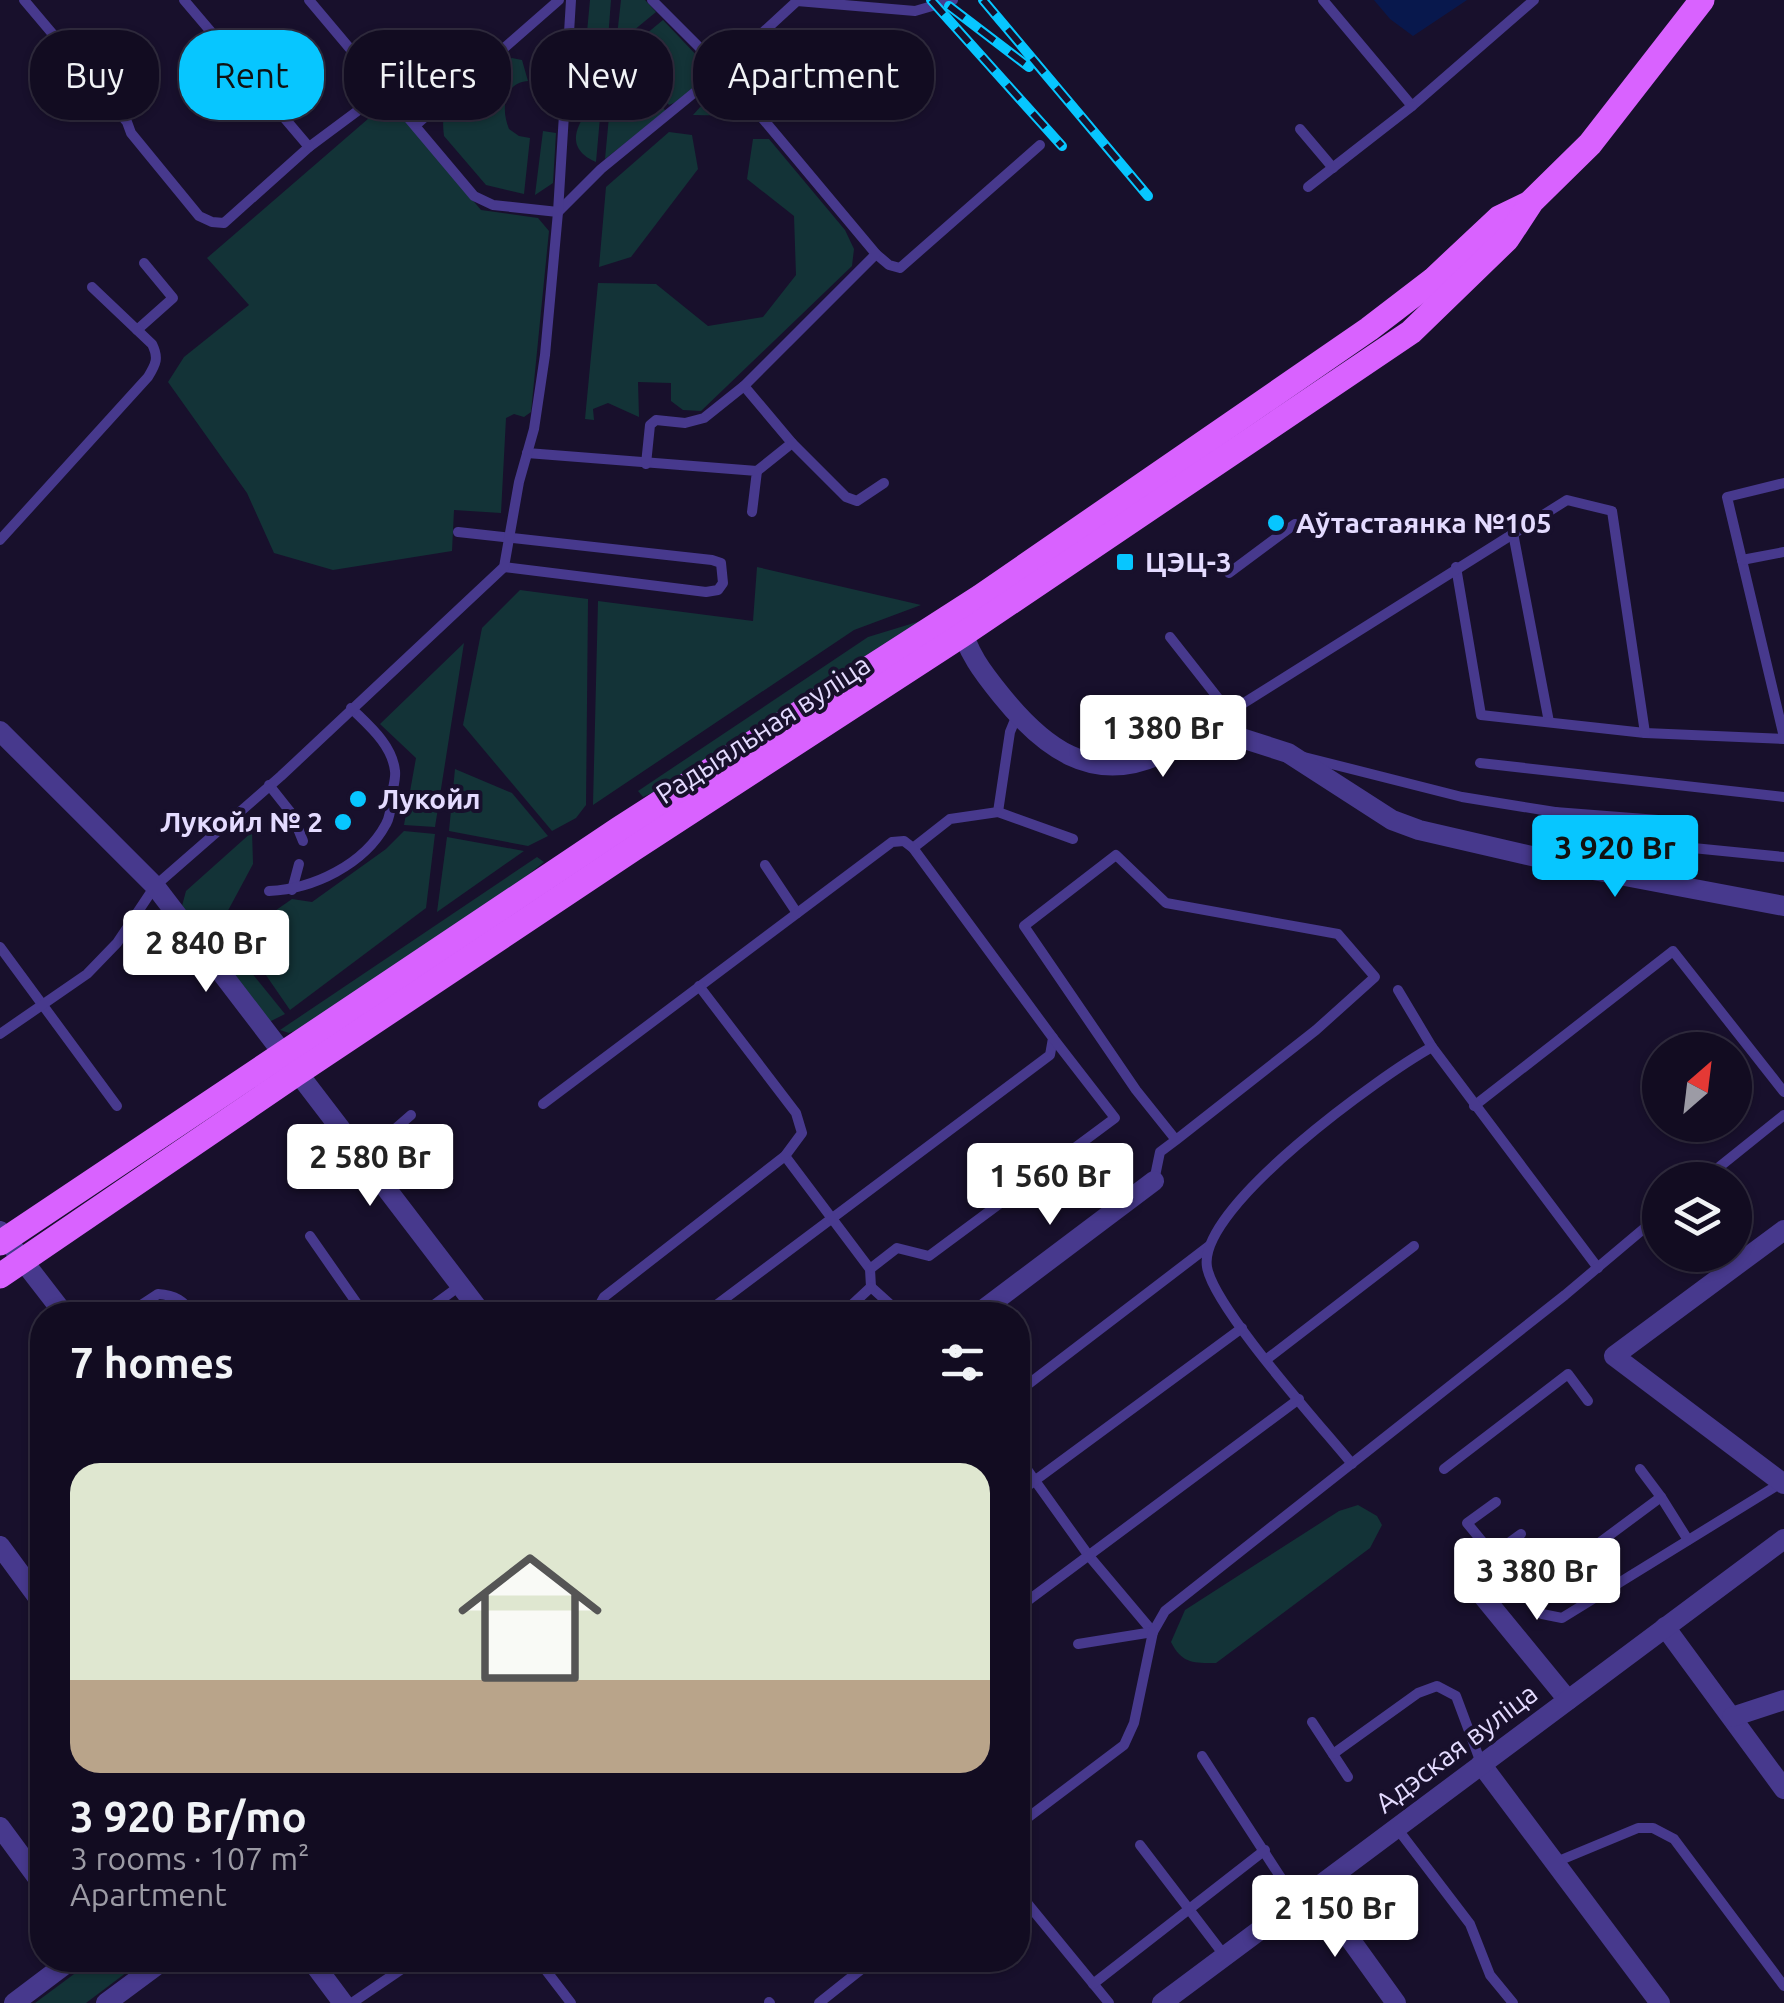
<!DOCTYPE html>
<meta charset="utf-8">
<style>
body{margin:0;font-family:Ubuntu,sans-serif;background:#1f1a2e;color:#f1f3f6;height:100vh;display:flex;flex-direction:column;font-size:38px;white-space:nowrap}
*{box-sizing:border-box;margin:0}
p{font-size:32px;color:#9c9ba5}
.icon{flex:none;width:55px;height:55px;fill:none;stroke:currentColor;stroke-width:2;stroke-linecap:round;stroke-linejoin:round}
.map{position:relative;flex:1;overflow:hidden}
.side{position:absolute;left:30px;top:1302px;width:1000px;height:670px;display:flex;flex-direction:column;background:#120c21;border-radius:40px;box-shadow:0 2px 8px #0004,0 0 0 2px #312c3f}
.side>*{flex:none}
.guide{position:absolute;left:30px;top:30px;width:1000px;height:90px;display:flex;gap:20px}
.needle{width:65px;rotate:28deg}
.buttons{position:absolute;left:1642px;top:1032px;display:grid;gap:20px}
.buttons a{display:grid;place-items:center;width:110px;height:110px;border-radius:50%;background:#120c21;box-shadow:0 2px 8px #0004,0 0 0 2px #312c3f;font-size:50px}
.price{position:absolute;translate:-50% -85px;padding:0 22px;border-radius:10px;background:#fff;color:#222;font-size:32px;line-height:65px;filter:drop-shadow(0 2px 5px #0008)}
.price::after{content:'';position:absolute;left:50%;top:60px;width:30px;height:22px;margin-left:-15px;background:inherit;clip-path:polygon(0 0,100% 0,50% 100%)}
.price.active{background:#07c6ff;color:#111}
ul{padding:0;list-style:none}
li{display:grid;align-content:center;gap:20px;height:530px;padding:0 40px}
li span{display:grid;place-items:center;height:310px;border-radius:30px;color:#555}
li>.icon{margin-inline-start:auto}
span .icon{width:180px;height:180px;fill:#fffc;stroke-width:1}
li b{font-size:42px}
h2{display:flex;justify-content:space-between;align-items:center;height:120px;padding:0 40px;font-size:42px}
.tag{padding:0 35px;border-radius:40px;background:#120c21;box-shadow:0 2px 8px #0004,0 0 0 2px #312c3f;font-size:35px;line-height:90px}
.tag.active{background:#07c6ff;color:#111}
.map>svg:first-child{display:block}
</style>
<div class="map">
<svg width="1784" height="2003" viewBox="0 0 1784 2003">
<rect width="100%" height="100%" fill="#18102c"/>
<g fill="#133337">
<path d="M590,0H611L607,52L587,32Z"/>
<path d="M621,0H645L656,12L616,45Z"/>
<path d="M663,20L700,59C708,80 688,98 669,105L656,88L668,76L644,51L626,65L616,63L617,58Z"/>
<path d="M585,42L605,62L604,85L579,106Z"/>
<path d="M512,58L522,60L528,81C503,83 501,110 509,129L519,136L530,138L524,194L486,185L444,136C443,127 442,118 446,111C455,96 496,64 512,58Z"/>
<path d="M613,74L641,105H660L666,111L605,159Z"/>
<path d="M721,89L730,94L746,116L693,115L712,94Z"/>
<path d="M602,95L596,162C558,146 582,115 602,95Z"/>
<path d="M386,107L400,114L481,210L538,218L549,231L531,412L524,417L514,414L506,418L501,513L454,510L452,551L333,570L274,553L247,493L168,382L184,357L249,305L207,258L376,112Z"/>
<path d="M543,131L556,133L553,183L535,195Z"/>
<path d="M669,132L692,135L698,169L631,257L599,267L606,187Z"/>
<path d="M753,139H769L845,230L854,249L852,266L701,411L683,410L671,401V383L638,382L639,417L608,403L593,409L594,420L585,419L598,283L656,284L708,326L763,317L796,275L794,216L747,179Z"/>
<path d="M757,567L921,605L854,630L593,805L598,601L753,621Z"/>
<path d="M520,590L588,599L586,805L576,818L552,831L463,725L482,628Z"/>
<path d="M927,619L687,777L643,797L638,791L868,637Z"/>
<path d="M464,643L435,827L404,825L416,758L380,724Z"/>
<path d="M455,769L512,793L548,836L528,846L449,831Z"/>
<path d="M404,831L435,834L426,908L290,1010L239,936L292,899L312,902L386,849Z"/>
<path d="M252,832L253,864L224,918L207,920L188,917L182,906L186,891Z"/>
<path d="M447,837L524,851L437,912Z"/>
<path d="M537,857L544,862L495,901L311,1025L289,1033L280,1030Z"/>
<path d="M230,946L285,1014L269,1022L222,959Z"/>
<path d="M1358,1505L1377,1516L1382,1525L1370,1548L1216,1663C1194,1663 1182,1664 1171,1642L1185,1610L1339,1511Z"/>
<path d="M93,1960H143L86,2003H35Z"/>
</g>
<path fill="#08184d" d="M1374,0H1467L1413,36L1390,19Z"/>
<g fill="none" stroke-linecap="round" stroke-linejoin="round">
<g stroke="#47398d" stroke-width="10">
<path d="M24,0L127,122L131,133L199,216L212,222L224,223L309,147L387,89"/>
<path d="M184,0L309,147"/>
<path d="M309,0L474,196L493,205L558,212L601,169L722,70L652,0"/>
<path d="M1323,0L1412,106L1534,0"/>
<path d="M417,124L559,0"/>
<path d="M1300,129L1333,168"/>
<path d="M1308,187L1412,106"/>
<path d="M876,254L889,265L900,268L1040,145"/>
<path d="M137,330L173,298L144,263"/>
<path d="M744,386L792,443L757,471"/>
<path d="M792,443L846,497L857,501L884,483"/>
<path d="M527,453L757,471L752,512"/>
<path d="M646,464L650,425L656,420L685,423L704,418L744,386L876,254L722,70L797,1L915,11L953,0"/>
<path d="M1784,483L1727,497L1784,737"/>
<path d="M458,532L712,560L721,563L723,583L718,590L706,592L504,567"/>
<path d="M1513,533L1549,722"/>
<path d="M0,540L148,377C156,364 159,358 152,344L92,287"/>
<path d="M1742,560L1784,552"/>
<path d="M1456,567L1481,715L1645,733L1784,739"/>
<path d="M1229,573L1295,524"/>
<path d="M1170,637L1229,712"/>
<path d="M1212,723L1567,500L1612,511L1645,733"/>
<path d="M1304,757L1462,797L1555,812L1658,820"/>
<path d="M1480,763L1784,797"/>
<path d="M269,785L292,814L303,841"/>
<path d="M998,812L1010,732L1017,715"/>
<path d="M1556,812L1572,829L1602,839L1784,857"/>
<path d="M913,848L950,819L998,812L1073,839"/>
<path d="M765,865L797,913"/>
<path d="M292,890L299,864"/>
<path d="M269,891C313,889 364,865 386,824C391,816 391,803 392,794C393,787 396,778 395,771C392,744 368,725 351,708"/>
<path d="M0,947L117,1106"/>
<path d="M1398,990L1432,1047"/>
<path d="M0,1034L87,974L117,943L155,886L281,776L504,567L519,482L534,429L545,355L558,212L571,0"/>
<path d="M543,1104L892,842L904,841L913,848L1053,1038L1050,1055L703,1315"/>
<path d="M1474,1106L1673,951L1784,1092"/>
<path d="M785,1156L870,1269L871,1287L841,1315"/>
<path d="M363,1157L411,1115"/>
<path d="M1703,1180L1784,1115"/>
<path d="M1154,1181L1160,1152L1176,1140L1316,1030L1375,977L1338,934L1166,903L1116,855L1024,926L1136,1090L1176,1140"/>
<path d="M310,1236L365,1315"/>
<path d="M870,1269L897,1248L929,1256L1115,1118L1053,1038"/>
<path d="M871,1287L902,1315"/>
<path d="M126,1315L158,1294C175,1295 184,1301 194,1315"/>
<path d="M420,1315L461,1285"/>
<path d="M594,1315L604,1297L785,1156L802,1133L796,1113L699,986"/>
<path d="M1267,1359L1414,1246"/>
<path d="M1018,1392L1209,1246"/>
<path d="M1018,1457L1089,1556L1153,1632"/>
<path d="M1352,1464C1321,1426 1214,1308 1207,1267C1197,1207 1383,1074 1432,1047L1598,1268"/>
<path d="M1444,1469L1568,1374L1588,1401"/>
<path d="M1018,1493L1242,1328"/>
<path d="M1661,1497L1688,1540"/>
<path d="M1496,1502L1467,1523L1542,1614L1562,1618L1781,1483"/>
<path d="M1492,1555L1521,1534"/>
<path d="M1564,1569L1661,1497L1640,1469"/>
<path d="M1018,1608L1299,1399"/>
<path d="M1078,1644L1153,1632"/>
<path d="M1312,1722L1348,1777"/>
<path d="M1333,1754L1418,1693L1437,1686L1456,1696L1481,1763"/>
<path d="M1202,1756L1296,1901"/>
<path d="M1018,1825L1124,1745L1134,1723L1153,1632L1165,1611L1565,1295L1660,1215"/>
<path d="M1396,1827L1470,1924L1490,1975L1513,2003"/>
<path d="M1140,1845L1224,1955"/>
<path d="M1556,1862L1638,1828H1653L1674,1839L1784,1986"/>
<path d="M1018,1892L1109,2003"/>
<path d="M538,1960L571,2003"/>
<path d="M1093,1984L1265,1850"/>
<path d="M769,2002L770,2003"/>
<path d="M352,2003L415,1960"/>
<path d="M819,2003L873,1960"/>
</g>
<g stroke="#47398d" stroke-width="20">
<path d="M961,622C965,650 984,674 1001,695C1042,746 1091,785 1158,755C1177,747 1194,734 1211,724L1235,736L1288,753L1392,820L1419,830L1588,869L1784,906"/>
<path d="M0,731L155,886L483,1315"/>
<path d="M1784,1230L1614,1356L1784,1484"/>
<path d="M0,1231L65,1315"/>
<path d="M976,1315L1154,1181"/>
<path d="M0,1546L42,1603"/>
<path d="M1468,1578L1568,1700"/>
<path d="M1665,1627L1784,1789"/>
<path d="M1732,1717L1784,1700"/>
<path d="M1481,1764L1660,2003"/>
<path d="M0,1827L42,1884"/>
<path d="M1314,1889L1396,2003"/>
<path d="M311,1960L343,2003"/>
<path d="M14,2003L71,1960"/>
<path d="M106,2003L164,1960"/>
<path d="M1162,2003L1784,1539"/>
</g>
<g stroke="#d962ff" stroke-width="25">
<path d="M0,1243L619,829L980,597L1369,329L1433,280L1499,218L1528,204"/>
<path d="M0,1276L296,1074L633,849L962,635L1411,332L1507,239L1532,201L1590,144L1702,0"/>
</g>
<g stroke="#07c6ff" stroke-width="10">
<g id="rail">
<path d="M931,0L1062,146"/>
<path d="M983,0L1148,196"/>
<path d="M949,6L1029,67"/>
</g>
</g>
<use href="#rail" stroke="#18102c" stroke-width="6" stroke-dasharray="19" stroke-linecap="butt"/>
</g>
<g fill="#07c6ff" stroke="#18102c" stroke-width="4">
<circle cx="1276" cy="523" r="10"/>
<rect x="1115" y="552" width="20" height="20" rx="5"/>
<circle cx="358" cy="799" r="10"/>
<circle cx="343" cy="822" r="10"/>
</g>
<g text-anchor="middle" stroke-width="8" stroke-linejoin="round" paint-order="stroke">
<g font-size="28" font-weight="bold" fill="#e4dbff" stroke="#18102c" text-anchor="start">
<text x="1296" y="533">Аўтастаянка №105</text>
<text x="1145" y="572">ЦЭЦ-3</text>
<text x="378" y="809">Лукойл</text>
<text x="323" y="832" text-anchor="end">Лукойл № 2</text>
</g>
<g font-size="28" fill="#e4dbff" stroke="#18102c">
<text transform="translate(763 729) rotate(-33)" y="10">Радыяльная вуліца</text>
<text transform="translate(1456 1748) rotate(-37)" y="10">Адэская вуліца</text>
</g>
</g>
</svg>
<div class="buttons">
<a><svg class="needle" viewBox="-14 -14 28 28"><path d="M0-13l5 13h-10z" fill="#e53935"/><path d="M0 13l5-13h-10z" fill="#9c9ba5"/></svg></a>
<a><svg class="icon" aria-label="layers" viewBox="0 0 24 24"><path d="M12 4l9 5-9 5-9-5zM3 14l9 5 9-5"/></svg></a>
</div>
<b class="price" style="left:1163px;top:780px">1 380 Br</b>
<b class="price active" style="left:1615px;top:900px">3 920 Br</b>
<b class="price" style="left:206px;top:995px">2 840 Br</b>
<b class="price" style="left:370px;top:1209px">2 580 Br</b>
<b class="price" style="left:1050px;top:1228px">1 560 Br</b>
<b class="price" style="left:1537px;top:1623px">3 380 Br</b>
<b class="price" style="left:1335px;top:1960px">2 150 Br</b>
<div class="guide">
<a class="tag">Buy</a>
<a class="tag active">Rent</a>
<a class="tag">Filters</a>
<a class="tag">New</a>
<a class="tag">Apartment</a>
</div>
<section class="side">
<h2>7 homes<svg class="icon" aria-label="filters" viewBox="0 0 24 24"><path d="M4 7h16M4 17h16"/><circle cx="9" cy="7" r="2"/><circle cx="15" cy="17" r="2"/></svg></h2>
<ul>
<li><span style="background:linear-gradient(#dfe7d0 70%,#b9a48a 0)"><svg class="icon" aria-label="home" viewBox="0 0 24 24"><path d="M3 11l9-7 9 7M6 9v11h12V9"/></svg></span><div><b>3 920 Br/mo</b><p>3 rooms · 107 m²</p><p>Apartment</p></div></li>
</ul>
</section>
</div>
